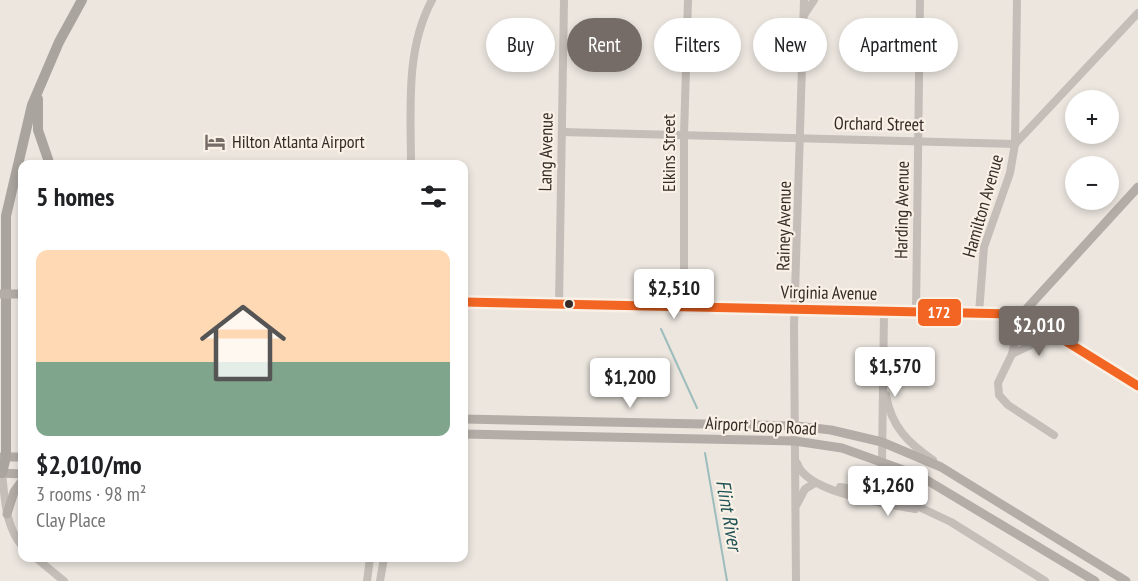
<!DOCTYPE html>
<meta charset="utf-8">
<style>
body{margin:0;font-family:"PT Sans Narrow",sans-serif;background:#f2f2f2;color:#202124;height:100vh;display:flex;flex-direction:column;font-size:22px;white-space:nowrap}
*{box-sizing:border-box;margin:0}
p{font-size:20px;color:#757577}
.icon{flex:none;width:33px;height:33px;fill:none;stroke:currentColor;stroke-width:2;stroke-linecap:round;stroke-linejoin:round}
.map{position:relative;flex:1;overflow:hidden}
.sheet{position:absolute;left:18px;top:160px;width:450px;height:402px;display:flex;flex-direction:column;background:#fff;border-radius:12px;box-shadow:0 3px 9px #0003}
.sheet>*{flex:none}
.hud{position:absolute;left:486px;top:18px;width:561px;height:54px;display:flex;gap:12px}
.buttons{position:absolute;left:1065px;top:90px;display:grid;gap:12px}
.buttons a{display:grid;place-items:center;width:54px;height:54px;border-radius:50%;background:#fff;box-shadow:0 3px 9px #0003;font-size:30px}
.price{position:absolute;translate:-50% -51px;padding:0 14px;border-radius:6px;background:#fff;color:#222;font-size:20px;line-height:39px;filter:drop-shadow(0 2px 3px #0008)}
.price::after{content:'';position:absolute;left:50%;top:36px;width:18px;height:14px;margin-left:-9px;background:inherit;clip-path:polygon(0 0,100% 0,50% 100%)}
.price.active{background:#756c67;color:#fff}
ul{padding:0;list-style:none}
li{display:grid;align-content:center;gap:12px;height:318px;padding:0 18px}
li span{display:grid;place-items:center;height:186px;border-radius:12px;color:#555}
li>.icon{margin-inline-start:auto}
span .icon{width:108px;height:108px;fill:#fffc;stroke-width:1}
li b{font-size:26px}
h2{display:flex;justify-content:space-between;align-items:center;height:72px;padding:0 18px;font-size:26px}
.tag{padding:0 21px;border-radius:27px;background:#fff;box-shadow:0 3px 9px #0003;font-size:21px;line-height:54px}
.tag.active{background:#756c67;color:#fff}
.map>svg:first-child{display:block}
</style>
<div class="map">
<svg width="1138" height="581" viewBox="0 0 1138 581">
<rect width="100%" height="100%" fill="#ece6df"/>
<g fill="none" stroke-linecap="round" stroke-linejoin="round">
<g stroke="#9cbdbc" stroke-width="2">
<path d="M661,329L697,408"/>
<path d="M705,453L727,581"/>
</g>
<g stroke="#c4bdb8" stroke-width="8">
<path d="M804,15L814,0"/>
<path d="M562,132L1015,144L1138,13"/>
<path d="M411,165C411,110 405,50 432,0"/>
<path d="M559,305L564,0"/>
<path d="M684,307V135L688,0"/>
<path d="M916,312L920,0"/>
<path d="M979,313L984,247L1010,173L1015,144L1017,0"/>
<path d="M1012,354L1054,334"/>
<path d="M886,395C891,426 908,443 933,460"/>
<path d="M1054,435L1008,405L999,395L998,383L1012,354L1021,315L1138,386"/>
<path d="M797,463C806,493 887,504 915,509"/>
<path d="M2,473C5,499 5,525 22,546"/>
<path d="M878,482L883,490L951,522L1045,581"/>
<path d="M878,482L882,461L884,311"/>
<path d="M840,487L865,491L878,482"/>
<path d="M797,504L805,489L815,483"/>
<path d="M36,558L64,581"/>
<path d="M367,581L370,558"/>
<path d="M380,581L384,558"/>
<path d="M796,581L794,326L804,0"/>
</g>
<g stroke="#b3aca7" stroke-width="9">
<path d="M464,302L1021,315L1138,187"/>
<path d="M464,419L796,426L831,430L882,442L941,467L1126,581"/>
<path d="M464,434L795,441L842,448L920,476L1095,581"/>
<path d="M0,457H22"/>
<path d="M0,473L22,474"/>
<path d="M7,514L14,492L22,481"/>
</g>
<g stroke="#aaa49e" stroke-width="10">
<path d="M38,99V130L50,165"/>
<path d="M2,473L6,457V216L32,105L59,42L82,0"/>
</g>
<path stroke="#b3aca7" stroke-width="9" d="M0,294H22"/>
<g stroke="#f9f0e6" stroke-width="14">
<path id="bus-1" d="M464,302L1013,314L1030,319L1138,386"/>
</g>
<use href="#bus-1" stroke="#f26522" stroke-width="9"/>
</g>
<defs>
<g id="hotel-bare" transform="scale(1.62)"><path d="M-6-4.5h1.5V1H6V5H4.5V3h-9V5H-6ZM-4 0a1.8 1.8 0 1 1 3.6 0ZM.5 0V-2.5h3Q6-2.5 6 0Z" fill="#756c67" stroke="#f9f0e6" stroke-width="2.5" paint-order="stroke"/></g>
</defs>
<g fill-rule="evenodd">
<use href="#hotel-bare" x="215" y="142"/>
</g>
<circle fill="#352b27" stroke="#f9f0e6" stroke-width="2" cx="569" cy="304" r="5"/>
<g text-anchor="middle" stroke-width="4.5" stroke-linejoin="round" paint-order="stroke">
<g font-size="18" fill="#352b27" stroke="#f9f0e6">
<text transform="translate(879 124) rotate(1)" y="6">Orchard Street</text>
<text transform="translate(546 152) rotate(-89)" y="6">Lang Avenue</text>
<text transform="translate(669 153) rotate(-90)" y="6">Elkins Street</text>
<text transform="translate(983 206) rotate(-74)" y="6">Hamilton Avenue</text>
<text transform="translate(902 210) rotate(-89)" y="6">Harding Avenue</text>
<text transform="translate(784 226) rotate(-89)" y="6">Rainey Avenue</text>
<text transform="translate(829 293) rotate(1)" y="6">Virginia Avenue</text>
<text transform="translate(761 426) rotate(3)" y="6">Airport Loop Road</text>
</g>
<g font-size="18" fill="#352b27" stroke="#f9f0e6" text-anchor="start">
<text x="232" y="148">Hilton Atlanta Airport</text>
</g>
<g font-size="20" font-style="italic" fill="#1e5255" stroke="#f9f0e6">
<text transform="translate(729 515) rotate(80)" y="7">Flint River</text>
</g>
</g>
<rect stroke="#f9f0e6" stroke-width="2" x="917" y="298" width="45" height="29" rx="6" fill="#f26522"/>
<g font-size="16" text-anchor="middle" font-weight="bold" fill="#fff">
<text x="939" y="318">172</text>
</g>
</svg>
<div class="buttons">
<a>+</a>
<a>−</a>
</div>
<b class="price" style="left:674px;top:320px">$2,510</b>
<b class="price active" style="left:1039px;top:357px">$2,010</b>
<b class="price" style="left:895px;top:398px">$1,570</b>
<b class="price" style="left:630px;top:409px">$1,200</b>
<b class="price" style="left:888px;top:517px">$1,260</b>
<div class="hud">
<a class="tag">Buy</a>
<a class="tag active">Rent</a>
<a class="tag">Filters</a>
<a class="tag">New</a>
<a class="tag">Apartment</a>
</div>
<section class="sheet">
<h2>5 homes<svg class="icon" aria-label="filters" viewBox="0 0 24 24"><path d="M4 7h16M4 17h16"/><circle cx="9" cy="7" r="2"/><circle cx="15" cy="17" r="2"/></svg></h2>
<ul>
<li><span style="background:linear-gradient(#ffd9b3 60%,#7fa58c 0)"><svg class="icon" aria-label="home" viewBox="0 0 24 24"><path d="M3 11l9-7 9 7M6 9v11h12V9"/></svg></span><div><b>$2,010/mo</b><p>3 rooms · 98 m²</p><p>Clay Place</p></div></li>
</ul>
</section>
</div>
